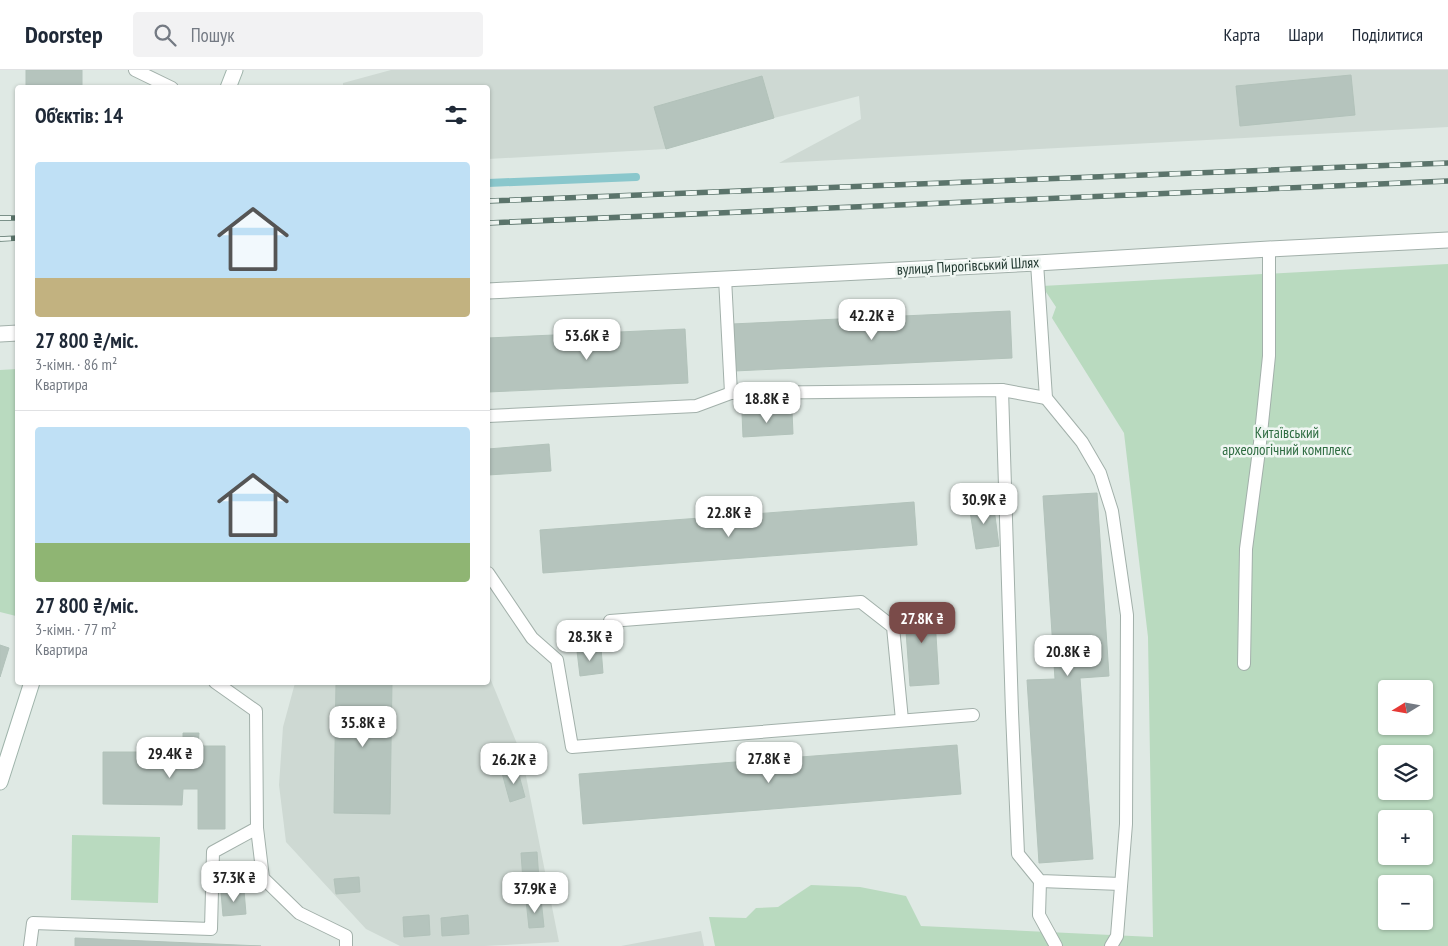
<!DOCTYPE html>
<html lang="uk">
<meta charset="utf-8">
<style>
body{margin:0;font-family:"PT Sans Narrow",sans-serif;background:#f2f2f3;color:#1f2937;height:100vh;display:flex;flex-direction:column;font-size:19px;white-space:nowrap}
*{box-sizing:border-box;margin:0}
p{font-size:16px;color:#747a83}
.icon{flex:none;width:28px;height:28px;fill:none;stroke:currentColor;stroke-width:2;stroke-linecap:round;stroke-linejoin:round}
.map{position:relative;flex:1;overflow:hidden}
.sheet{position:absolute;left:15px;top:15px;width:475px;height:600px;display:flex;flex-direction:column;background:#fff;border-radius:5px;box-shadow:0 1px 4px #0004}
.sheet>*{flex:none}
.needle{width:32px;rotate:259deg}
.tools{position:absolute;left:1378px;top:610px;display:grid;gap:10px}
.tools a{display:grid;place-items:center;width:55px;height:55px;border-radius:5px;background:#fff;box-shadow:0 1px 4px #0004;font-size:25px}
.price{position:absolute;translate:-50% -42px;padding:0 11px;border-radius:10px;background:#fff;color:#222;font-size:16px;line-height:32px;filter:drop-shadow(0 1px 2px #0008)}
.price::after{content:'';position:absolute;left:50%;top:30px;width:15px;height:11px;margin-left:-8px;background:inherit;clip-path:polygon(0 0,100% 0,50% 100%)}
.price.selected{background:#7a4b49;color:#fff}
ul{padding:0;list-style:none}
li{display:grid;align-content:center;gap:10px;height:265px;padding:0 20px}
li+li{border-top:1px solid #e0e1e3}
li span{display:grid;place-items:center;height:155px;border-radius:5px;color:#555}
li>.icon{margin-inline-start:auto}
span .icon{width:90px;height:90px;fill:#fffc;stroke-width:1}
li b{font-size:21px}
h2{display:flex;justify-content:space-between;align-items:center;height:60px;padding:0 20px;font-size:21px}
header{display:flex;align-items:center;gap:30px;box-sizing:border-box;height:70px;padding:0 25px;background:#fff;border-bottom:1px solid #e0e1e3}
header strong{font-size:24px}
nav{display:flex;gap:28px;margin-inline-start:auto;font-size:18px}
.search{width:350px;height:45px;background:#f2f2f3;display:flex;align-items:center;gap:12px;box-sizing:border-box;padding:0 18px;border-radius:5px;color:#747a83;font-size:19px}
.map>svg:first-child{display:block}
</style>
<header>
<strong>Doorstep</strong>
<div class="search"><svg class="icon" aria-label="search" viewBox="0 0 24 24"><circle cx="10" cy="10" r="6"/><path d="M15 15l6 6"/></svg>Пошук</div>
<nav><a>Карта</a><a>Шари</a><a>Поділитися</a></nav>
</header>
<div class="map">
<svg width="1448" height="876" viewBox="0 0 1448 876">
<rect width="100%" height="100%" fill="#dfe9e4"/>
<g fill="#ced9d3">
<path d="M391,0H1448V57L779,93L861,49L859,26L774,48L666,79L488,89V18H343V13Z"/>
<path d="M488,603L522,686L559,872L485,876H400L366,859L286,772L279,715L283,657L295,613L488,612Z"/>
<path d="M701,861L704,876H621Z"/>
</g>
<g fill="#b9dabf" fill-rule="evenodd">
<path d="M1448,194V876H715L709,847L746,848L756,838L778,837L811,815L860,817L906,826L921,856L1153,867L1148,567L1124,363L1052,248L1056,237L1042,216ZM1386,619H1424V656H1386ZM1386,684H1424V721H1386ZM1386,749H1424V786H1386ZM1386,814H1424V851H1386Z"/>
<path d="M17,299L18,540L16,546L0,542V300Z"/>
<path d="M72,765L160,767L158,833L71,830Z"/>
</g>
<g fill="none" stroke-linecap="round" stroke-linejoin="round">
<path stroke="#8ac7cc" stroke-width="8" d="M488,113L636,107"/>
</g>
<g fill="#b5c4bd" stroke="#b2c2ba">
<rect x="26" y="0" width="56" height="18"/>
<path d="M1351,5L1355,45L1240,56L1236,16Z"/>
<path d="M762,6L774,48L666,79L654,37Z"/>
<path d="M1010,241L1012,288L734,301L732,254Z"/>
<path d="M685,259L688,313L488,322V268Z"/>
<path d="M792,341L793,364L743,367L742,343Z"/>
<path d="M549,374L551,401L488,405V379Z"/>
<path d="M1097,423L1109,606L1080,608L1093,789L1039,793L1027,610L1055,609L1043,426Z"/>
<path d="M993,431L999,476L976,479L969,435Z"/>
<path d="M914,432L917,475L543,503L540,460Z"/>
<path d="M934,533L939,614L910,616L904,534Z"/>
<path d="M0,575L9,578L0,607Z"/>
<path d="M601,578L603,603L580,606L577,581Z"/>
<path d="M336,612H392L390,744L334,743Z"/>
<path d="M183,663H199L198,676H225V759H198V719H183L182,735L103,734V682H183Z"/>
<path d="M957,675L961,724L583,754L579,704Z"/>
<path d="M517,698L525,727L510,732L502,703Z"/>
<path d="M537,782L539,810L523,811L521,783Z"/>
<path d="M359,807L360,822L336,824L334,809Z"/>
<path d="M244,820L246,844L223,846L221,822Z"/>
<path d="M541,829L544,857L529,858L526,830Z"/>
<path d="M429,845L430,865L404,867L403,847Z"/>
<path d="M468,845L469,864L442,866L441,848Z"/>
<path d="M75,868L261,876H75Z"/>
</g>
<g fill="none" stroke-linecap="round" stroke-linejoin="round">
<g stroke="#a2b0aa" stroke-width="14">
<g id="service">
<path d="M135,0L172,18"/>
<path d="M1037,193L1046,328L1082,372L1100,403L1112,441L1127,545L1126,754L1117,866L1111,876"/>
<path d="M725,208L731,323"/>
<path d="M1002,320L1012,642L1018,784L1040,811L1121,814"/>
<path d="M488,346L696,336L731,323L1002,320L1046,328"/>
<path d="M488,503L532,568L557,590L572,677L973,645"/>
<path d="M610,551L861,532L893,557L902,650"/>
<path d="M1244,594L1246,479L1260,373L1269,286V179"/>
<path d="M257,758L263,808L299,843L346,866V876"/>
<path d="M1040,811L1039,845L1056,876"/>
<path d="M30,876L33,853L211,859L213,782L257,758L256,641L215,612"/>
</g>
</g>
<g stroke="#a2b0aa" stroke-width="17">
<path id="minor" d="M0,264L18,263"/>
</g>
<g stroke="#a2b0aa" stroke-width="17">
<path id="tertiary" d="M488,221L1037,193L1269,179L1448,170"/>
</g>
<g stroke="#9fb4ab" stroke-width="17">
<g id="secondary">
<path d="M228,18L235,0"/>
<path d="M0,712L32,612"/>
</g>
</g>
<use href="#service" stroke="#fff" stroke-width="12"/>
<use href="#minor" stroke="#fff" stroke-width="15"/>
<use href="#tertiary" stroke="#fff" stroke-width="15"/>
<use href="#secondary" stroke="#fff" stroke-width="15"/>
<g stroke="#5b746b" stroke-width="5.5">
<g id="rail">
<path d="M488,131L1448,93"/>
<path d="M0,148H18"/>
<path d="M488,153L1448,111"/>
<path d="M0,169L18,168"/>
</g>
</g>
<use href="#rail" stroke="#eff6f2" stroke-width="4" stroke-dasharray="11" stroke-linecap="butt"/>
</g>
<g text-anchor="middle" stroke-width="5" stroke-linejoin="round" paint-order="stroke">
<g font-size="15" fill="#213830" stroke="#eff6f2">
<text transform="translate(968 196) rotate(-3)" y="5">вулиця Пирогівський Шлях</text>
</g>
<g font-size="15" fill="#2e6c41" stroke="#eff6f2">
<text x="1287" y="368">Китаївський<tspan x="1287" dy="17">археологічний комплекс</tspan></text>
</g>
</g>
</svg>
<div class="tools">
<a><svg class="needle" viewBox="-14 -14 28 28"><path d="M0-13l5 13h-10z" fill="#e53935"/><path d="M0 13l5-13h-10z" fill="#747a83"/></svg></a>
<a><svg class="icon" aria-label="layers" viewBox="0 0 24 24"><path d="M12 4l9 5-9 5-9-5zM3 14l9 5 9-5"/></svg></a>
<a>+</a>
<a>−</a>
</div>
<b class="price" style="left:872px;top:271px">42.2K ₴</b>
<b class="price" style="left:587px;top:291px">53.6K ₴</b>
<b class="price" style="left:767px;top:354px">18.8K ₴</b>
<b class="price" style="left:984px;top:455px">30.9K ₴</b>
<b class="price" style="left:729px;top:468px">22.8K ₴</b>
<b class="price selected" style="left:922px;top:574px">27.8K ₴</b>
<b class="price" style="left:590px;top:592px">28.3K ₴</b>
<b class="price" style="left:1068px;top:607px">20.8K ₴</b>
<b class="price" style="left:363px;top:678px">35.8K ₴</b>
<b class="price" style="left:170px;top:709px">29.4K ₴</b>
<b class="price" style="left:769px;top:714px">27.8K ₴</b>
<b class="price" style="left:514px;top:715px">26.2K ₴</b>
<b class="price" style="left:234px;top:833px">37.3K ₴</b>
<b class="price" style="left:535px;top:844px">37.9K ₴</b>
<section class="sheet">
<h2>Об’єктів: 14<svg class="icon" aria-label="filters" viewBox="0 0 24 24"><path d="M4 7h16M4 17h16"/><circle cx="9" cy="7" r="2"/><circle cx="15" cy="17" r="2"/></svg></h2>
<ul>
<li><span style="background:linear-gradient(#bfe0f5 75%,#c2b280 0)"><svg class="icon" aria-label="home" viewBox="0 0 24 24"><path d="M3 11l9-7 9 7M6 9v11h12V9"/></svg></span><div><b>27 800 ₴/міс.</b><p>3-кімн. · 86 m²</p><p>Квартира</p></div></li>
<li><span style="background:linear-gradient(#bfe0f5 75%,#8fb573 0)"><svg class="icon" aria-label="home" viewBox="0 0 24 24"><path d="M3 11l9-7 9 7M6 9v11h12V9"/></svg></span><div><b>27 800 ₴/міс.</b><p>3-кімн. · 77 m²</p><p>Квартира</p></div></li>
</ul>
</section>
</div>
